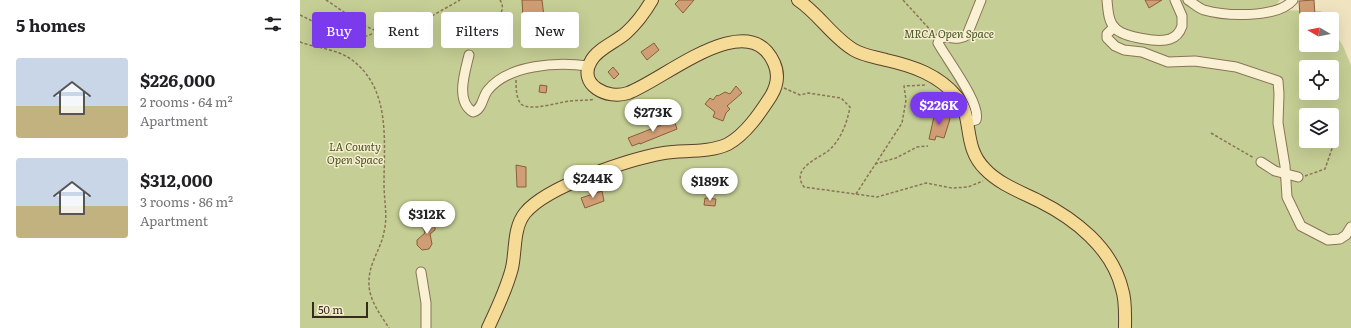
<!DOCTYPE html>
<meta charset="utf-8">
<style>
body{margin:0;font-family:Literata,serif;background:#f6f6f6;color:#202124;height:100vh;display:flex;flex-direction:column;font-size:15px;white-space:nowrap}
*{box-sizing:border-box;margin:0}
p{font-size:13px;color:#757577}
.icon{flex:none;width:22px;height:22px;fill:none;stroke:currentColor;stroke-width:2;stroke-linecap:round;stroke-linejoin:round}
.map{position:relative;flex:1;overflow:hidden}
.details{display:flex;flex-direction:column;background:#fff;width:300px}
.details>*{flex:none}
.top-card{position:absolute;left:12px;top:12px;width:380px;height:36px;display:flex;gap:8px}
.needle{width:26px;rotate:279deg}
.controls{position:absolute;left:999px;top:12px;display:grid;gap:8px}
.controls a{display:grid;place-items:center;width:40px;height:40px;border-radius:4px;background:#fff;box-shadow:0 4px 16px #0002;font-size:20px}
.scale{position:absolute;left:12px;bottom:10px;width:56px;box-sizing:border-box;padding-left:4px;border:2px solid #392b1c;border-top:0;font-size:11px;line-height:14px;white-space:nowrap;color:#392b1c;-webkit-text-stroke:3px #f7edd0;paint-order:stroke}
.price{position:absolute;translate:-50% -34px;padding:0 9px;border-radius:14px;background:#fff;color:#222;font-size:13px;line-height:26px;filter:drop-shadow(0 1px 2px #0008)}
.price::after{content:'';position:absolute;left:50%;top:24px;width:12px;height:9px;margin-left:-6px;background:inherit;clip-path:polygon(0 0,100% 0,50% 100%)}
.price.on{background:#7c3aed;color:#fff}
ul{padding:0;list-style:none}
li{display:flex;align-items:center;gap:12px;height:100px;padding:0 16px}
li span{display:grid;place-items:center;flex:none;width:112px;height:80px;border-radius:4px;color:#555}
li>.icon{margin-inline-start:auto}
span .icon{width:48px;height:48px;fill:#fffc;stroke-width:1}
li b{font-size:17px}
h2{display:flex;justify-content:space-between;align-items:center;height:48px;padding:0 16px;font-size:17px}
.chip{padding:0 14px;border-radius:4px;background:#fff;box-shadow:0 4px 16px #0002;font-size:14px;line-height:36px}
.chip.on{background:#7c3aed;color:#fff}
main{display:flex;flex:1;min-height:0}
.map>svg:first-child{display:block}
</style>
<main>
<section class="details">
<h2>5 homes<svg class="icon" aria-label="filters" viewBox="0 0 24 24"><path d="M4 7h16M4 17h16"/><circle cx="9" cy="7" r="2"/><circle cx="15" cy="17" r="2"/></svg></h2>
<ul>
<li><span style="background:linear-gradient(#c9d6e8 60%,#c2b280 0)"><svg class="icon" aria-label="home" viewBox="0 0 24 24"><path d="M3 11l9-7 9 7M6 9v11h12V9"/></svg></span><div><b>$226,000</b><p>2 rooms · 64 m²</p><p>Apartment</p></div></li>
<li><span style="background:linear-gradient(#c9d6e8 60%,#c2b280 0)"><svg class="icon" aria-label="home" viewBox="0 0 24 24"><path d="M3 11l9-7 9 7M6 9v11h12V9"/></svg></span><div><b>$312,000</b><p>3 rooms · 86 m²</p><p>Apartment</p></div></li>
</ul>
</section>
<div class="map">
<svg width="1051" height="328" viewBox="0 0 1051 328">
<rect width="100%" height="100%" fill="#f0e4c0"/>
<path fill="#c5ce94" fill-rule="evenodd" d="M0,0H980L972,10L1021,11L1026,19H1006V45H1032V28L1043,46L1051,65V328H0ZM1006,67H1032V93H1006ZM1006,115H1032V141H1006Z"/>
<g fill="#d09e74" stroke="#8a5e3c">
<path d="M222,0H242L244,17H223Z"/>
<path d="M379,0H394L383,13L375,4Z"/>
<path d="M845,0H862L849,8Z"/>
<path d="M1014,0L1015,16H1000L999,1Z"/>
<path d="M354,43L359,50L347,60L341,52Z"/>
<path d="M313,67L319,74L314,79L308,72Z"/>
<path d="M240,85L247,86L246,93L239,92Z"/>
<path d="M436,86L442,93L427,106L430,109L426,113L423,121L413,117L415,112L405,104L410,98L413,100L417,95L418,96L425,92L430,94Z"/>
<path d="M635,112L647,115L650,119L644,138L636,136L635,140L629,139Z"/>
<path d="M374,120L377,129L340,144V143L332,146L328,138Z"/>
<path d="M216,165L226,167V187H217Z"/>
<path d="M302,191L304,201L285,208L281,198Z"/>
<path d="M405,198L416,199L415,206L404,205Z"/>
<path d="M128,219L133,220L135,224V230L130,234L132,244L129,249L122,250L117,245V240L125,233L122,224Z"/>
</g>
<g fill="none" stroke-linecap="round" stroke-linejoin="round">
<g stroke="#8a7457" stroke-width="11">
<g id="minor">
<path d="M807,0C808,10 808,22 816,29C824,37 859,43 870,39C876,37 880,32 882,26V16L875,0"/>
<path d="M888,0C893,3 898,8 904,10C925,16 977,19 993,0"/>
<path d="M814,27L807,34V38L815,46L824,50L842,52L868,62L895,61L936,67L978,81L979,94L978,123L985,166L987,197L1001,226L1028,240L1040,239L1046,235L1051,227"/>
<path d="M169,55C165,72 155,101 173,112C183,109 182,97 188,90C209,64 258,62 288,66"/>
<path d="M667,122L676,120C682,105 646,58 638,43L640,38C650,35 658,42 667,35L681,0"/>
<path d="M961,162L975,171L998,177"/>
<path d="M121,272L126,303V328"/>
</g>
</g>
<g stroke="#57422c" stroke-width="14">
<g id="major">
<path d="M498,0C519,14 533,38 554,50C564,56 576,57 586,60C613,66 639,75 657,97C674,118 662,146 685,169C699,184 721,192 739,201C775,219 812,248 822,289C826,301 825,315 825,328"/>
<path d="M188,328C197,309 207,288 212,268C216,250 213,228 225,213C247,186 330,159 364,153C384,150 409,153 428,144C446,134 460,113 471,96C477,86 479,74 474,63C448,5 364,80 328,93C308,100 277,85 291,61C297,49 316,42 326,33C337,23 345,12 352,0"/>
</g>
</g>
<g stroke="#8a7457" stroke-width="1.5" stroke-dasharray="3 2" stroke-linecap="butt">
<path d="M26,0C47,13 74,38 100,34L160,0"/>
<path d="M603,0L634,34"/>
<path d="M0,15L45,37L61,38L80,31"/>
<path d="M0,42C16,48 38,49 52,60C91,89 84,141 84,184C84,201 88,216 84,232C81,249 69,263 69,281C68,299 80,314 89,328"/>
<path d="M168,48C169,28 213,20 200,0"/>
<path d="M216,80C216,88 216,98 221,104C230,112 259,102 270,101C279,100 287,101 295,99"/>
<path d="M484,88L500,95L508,93L541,98L550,107C547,123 541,140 528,151C520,157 505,163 501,173C499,178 501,183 504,187L577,197L626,183L652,188L668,187L683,181"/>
<path d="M911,133L954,158"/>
<path d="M575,164L596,158L617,147L628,146"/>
<path d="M1005,176L1025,169L1038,131"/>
<path d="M556,194L602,123L606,100L604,86L627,85"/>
</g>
<use href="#minor" stroke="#faf0d4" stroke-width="9"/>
<use href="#major" stroke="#f5db96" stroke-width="12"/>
</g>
<g text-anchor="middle" stroke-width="3" stroke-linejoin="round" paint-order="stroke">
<g font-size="11" font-style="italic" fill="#475622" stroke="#f7edd0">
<text x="649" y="38">MRCA Open Space</text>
<text x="55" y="151">LA County<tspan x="55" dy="13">Open Space</tspan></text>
</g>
</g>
</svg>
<div class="controls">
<a><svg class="needle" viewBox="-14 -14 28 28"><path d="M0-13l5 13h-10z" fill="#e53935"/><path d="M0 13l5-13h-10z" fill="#757577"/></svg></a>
<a><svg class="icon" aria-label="locate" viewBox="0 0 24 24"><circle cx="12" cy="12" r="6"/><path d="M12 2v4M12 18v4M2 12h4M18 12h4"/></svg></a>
<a><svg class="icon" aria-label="layers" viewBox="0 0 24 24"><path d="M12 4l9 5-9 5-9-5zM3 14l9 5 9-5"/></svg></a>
</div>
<div class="scale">50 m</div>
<b class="price on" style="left:639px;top:126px">$226K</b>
<b class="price" style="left:353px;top:133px">$273K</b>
<b class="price" style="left:293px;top:199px">$244K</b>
<b class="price" style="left:410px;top:202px">$189K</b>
<b class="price" style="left:127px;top:235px">$312K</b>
<div class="top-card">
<a class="chip on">Buy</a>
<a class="chip">Rent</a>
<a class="chip">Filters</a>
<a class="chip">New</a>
</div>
</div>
</main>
